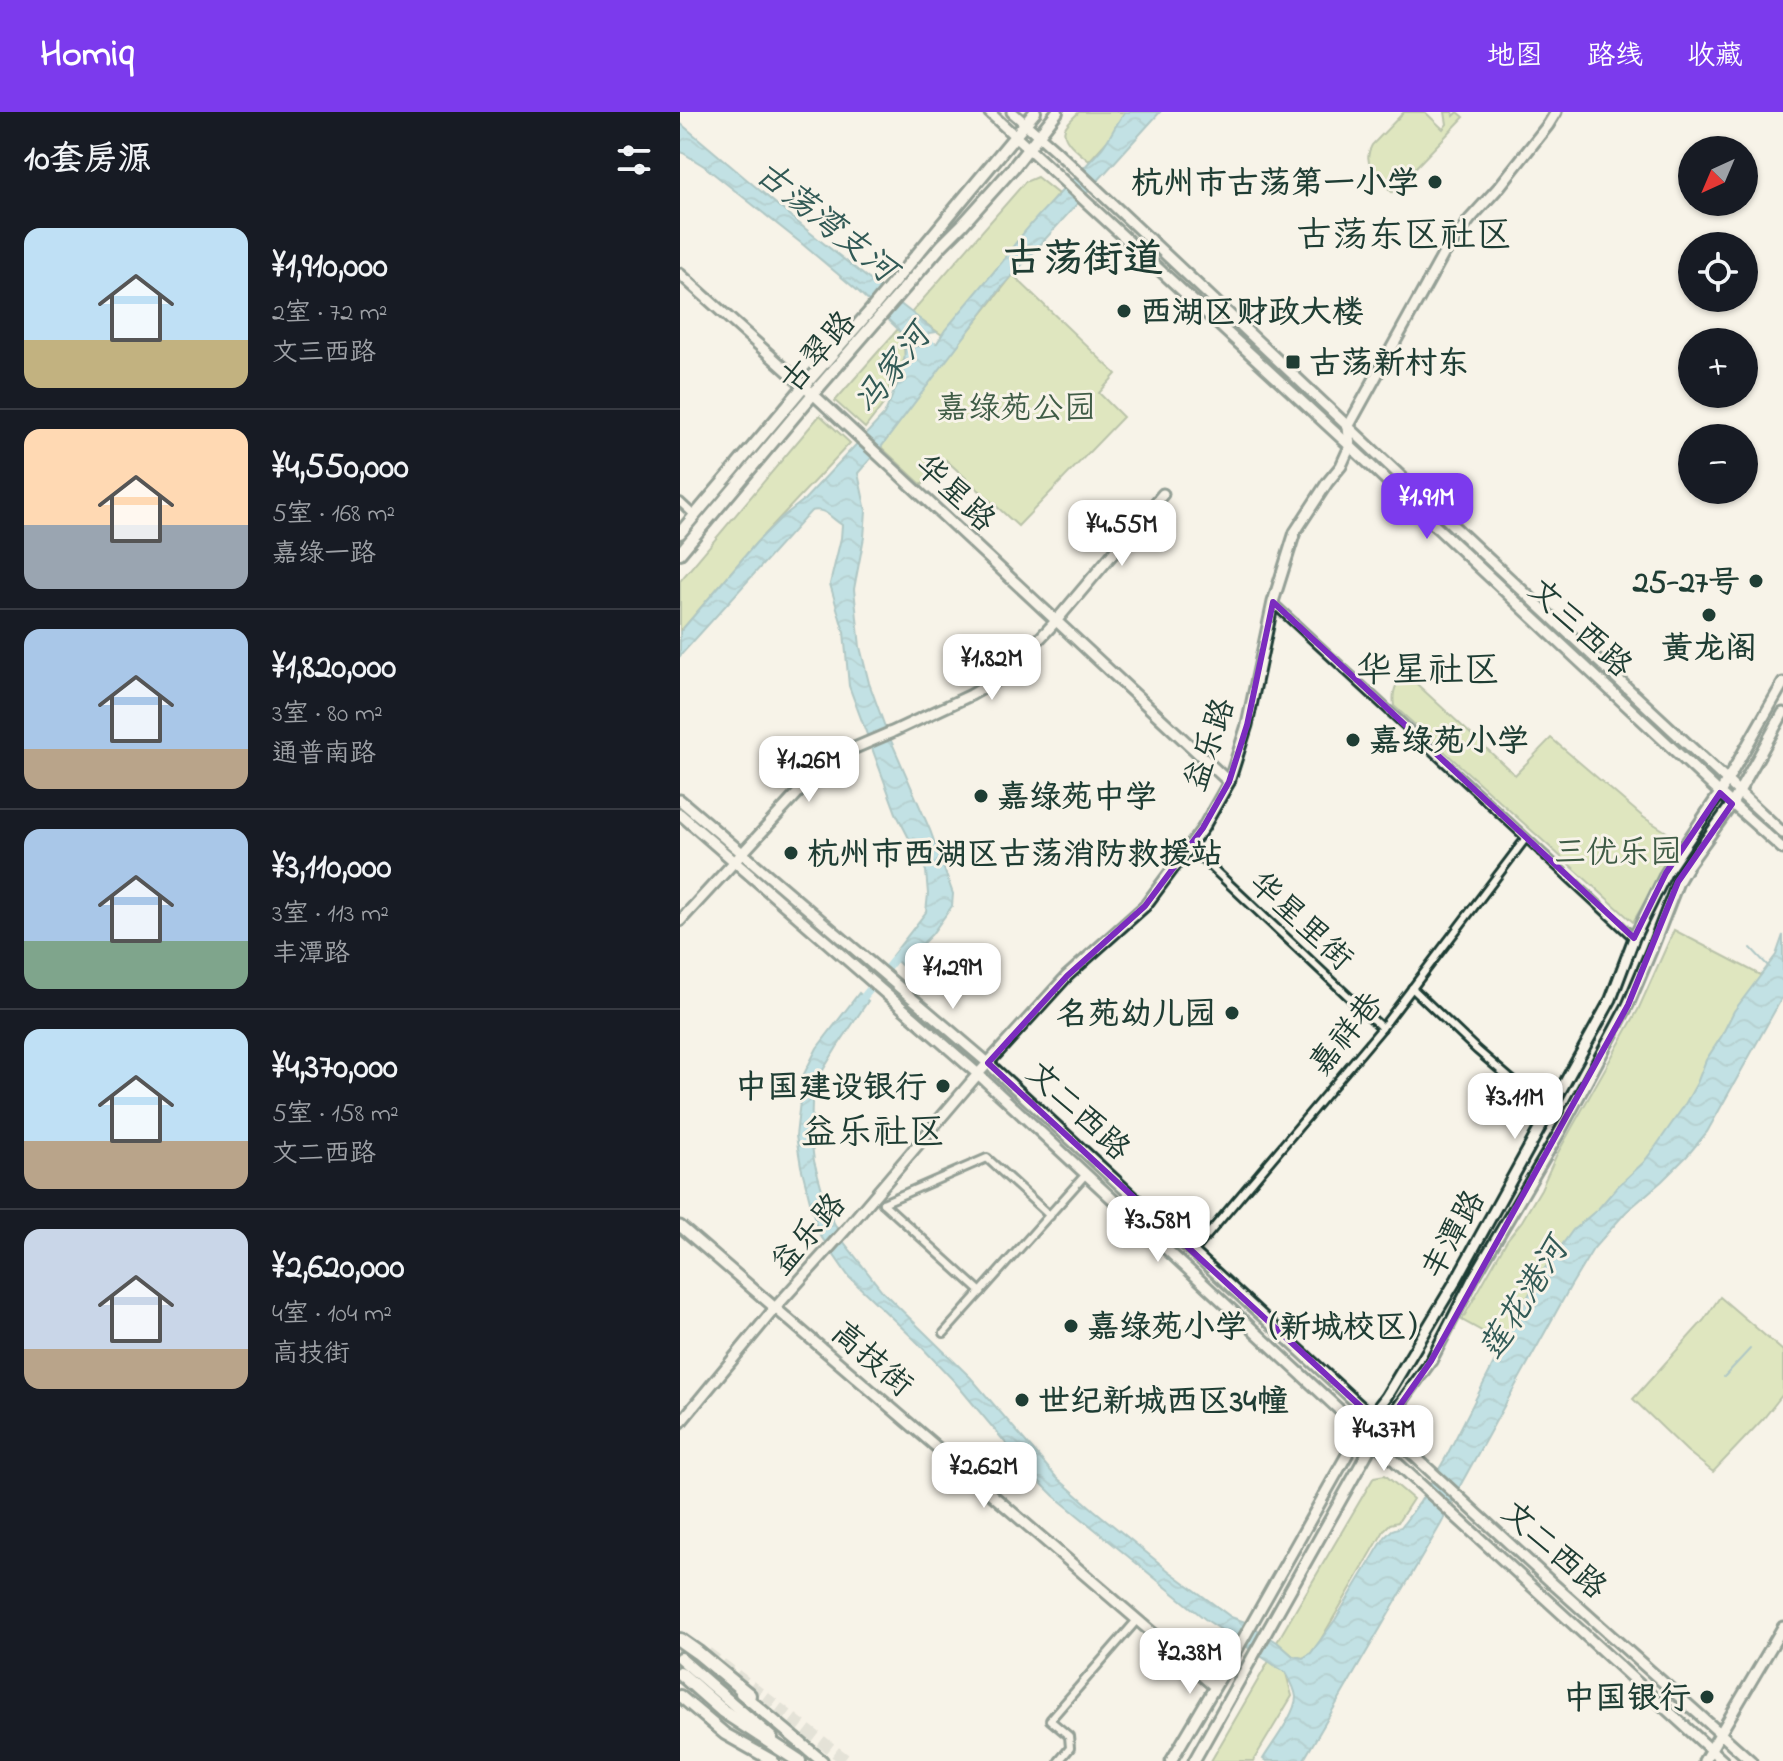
<!DOCTYPE html>
<html lang="zh">
<meta charset="utf-8">
<style>
body{margin:0;font-family:"Indie Flower","LXGW WenKai TC",sans-serif;background:#242831;color:#f1f3f6;height:100vh;display:flex;flex-direction:column;font-size:30px;white-space:nowrap}
*{box-sizing:border-box;margin:0}
p{font-size:26px;color:#9ea1a6}
.icon{flex:none;width:44px;height:44px;fill:none;stroke:currentColor;stroke-width:2;stroke-linecap:round;stroke-linejoin:round}
.map{position:relative;flex:1;overflow:hidden}
.panel{display:flex;flex-direction:column;background:#171b24;width:680px}
.panel>*{flex:none}
.needle{width:52px;rotate:224deg}
.buttons{position:absolute;left:998px;top:24px;display:grid;gap:16px}
.buttons a{display:grid;place-items:center;width:80px;height:80px;border-radius:50%;background:#171b24;box-shadow:0 2px 6px #0004;font-size:40px}
.price{position:absolute;translate:-50% -68px;padding:0 18px;border-radius:16px;background:#fff;color:#222;font-size:26px;line-height:52px;filter:drop-shadow(0 2px 4px #0008)}
.price::after{content:'';position:absolute;left:50%;top:48px;width:24px;height:18px;margin-left:-12px;background:inherit;clip-path:polygon(0 0,100% 0,50% 100%)}
.price.on{background:#7c3aed;color:#fff}
ul{padding:0;list-style:none}
li{display:flex;align-items:center;gap:24px;height:200px;padding:0 24px}
li+li{border-top:2px solid #363941}
li span{display:grid;place-items:center;flex:none;width:224px;height:160px;border-radius:16px;color:#555}
li>.icon{margin-inline-start:auto}
span .icon{width:96px;height:96px;fill:#fffc;stroke-width:1}
li b{font-size:34px}
h2{display:flex;justify-content:space-between;align-items:center;height:96px;padding:0 24px;font-size:34px}
header{display:flex;align-items:center;gap:48px;box-sizing:border-box;height:112px;padding:0 40px;background:#7c3aed;color:#fff}
header strong{font-size:38px}
nav{display:flex;gap:44px;margin-inline-start:auto;font-size:28px}
main{display:flex;flex:1;min-height:0}
.map>svg:first-child{display:block}
</style>
<header>
<strong>Homiq</strong>
<nav><a>地图</a><a>路线</a><a>收藏</a></nav>
</header>
<main>
<section class="panel">
<h2>10套房源<svg class="icon" aria-label="filters" viewBox="0 0 24 24"><path d="M4 7h16M4 17h16"/><circle cx="9" cy="7" r="2"/><circle cx="15" cy="17" r="2"/></svg></h2>
<ul>
<li><span style="background:linear-gradient(#bfe0f5 70%,#c2b280 0)"><svg class="icon" aria-label="home" viewBox="0 0 24 24"><path d="M3 11l9-7 9 7M6 9v11h12V9"/></svg></span><div><b>¥1,910,000</b><p>2室 · 72 m²</p><p>文三西路</p></div></li>
<li><span style="background:linear-gradient(#ffd9b3 60%,#9aa5b1 0)"><svg class="icon" aria-label="home" viewBox="0 0 24 24"><path d="M3 11l9-7 9 7M6 9v11h12V9"/></svg></span><div><b>¥4,550,000</b><p>5室 · 168 m²</p><p>嘉绿一路</p></div></li>
<li><span style="background:linear-gradient(#a9c7e8 75%,#b9a48a 0)"><svg class="icon" aria-label="home" viewBox="0 0 24 24"><path d="M3 11l9-7 9 7M6 9v11h12V9"/></svg></span><div><b>¥1,820,000</b><p>3室 · 80 m²</p><p>通普南路</p></div></li>
<li><span style="background:linear-gradient(#a9c7e8 70%,#7fa58c 0)"><svg class="icon" aria-label="home" viewBox="0 0 24 24"><path d="M3 11l9-7 9 7M6 9v11h12V9"/></svg></span><div><b>¥3,110,000</b><p>3室 · 113 m²</p><p>丰潭路</p></div></li>
<li><span style="background:linear-gradient(#bfe0f5 70%,#b9a48a 0)"><svg class="icon" aria-label="home" viewBox="0 0 24 24"><path d="M3 11l9-7 9 7M6 9v11h12V9"/></svg></span><div><b>¥4,370,000</b><p>5室 · 158 m²</p><p>文二西路</p></div></li>
<li><span style="background:linear-gradient(#c9d6e8 75%,#b9a48a 0)"><svg class="icon" aria-label="home" viewBox="0 0 24 24"><path d="M3 11l9-7 9 7M6 9v11h12V9"/></svg></span><div><b>¥2,620,000</b><p>4室 · 104 m²</p><p>高技街</p></div></li>
</ul>
</section>
<div class="map">
<svg width="1103" height="1649" viewBox="0 0 1103 1649">
<defs>
<pattern id="water-waves" width="16" height="10" patternUnits="userSpaceOnUse" patternTransform="scale(2)"><rect width="16" height="10" fill="#80cddf"/><path d="M0 5q4-4 8 0t8 0" fill="none" stroke="#68a8b6"/></pattern>
</defs>
<rect width="100%" height="100%" fill="#f7f3e8"/>
<filter id="ink" filterUnits="userSpaceOnUse"><feTurbulence type="fractalNoise" baseFrequency=".0125" numOctaves="2"/><feDisplacementMap in="SourceGraphic" scale="16" xChannelSelector="R" yChannelSelector="G"/><feConvolveMatrix kernelMatrix="1 2 1 2 8 2 1 2 1" color-interpolation-filters="sRGB"/></filter>
<g filter="url(#ink)">
<g fill="#c0d88e" stroke="#708a61" stroke-width="2">
<path d="M399,0H445L429,27L409,49C402,42 380,28 385,16C387,11 395,4 399,0Z"/>
<path d="M724,0H745L763,17L767,12L765,0H773L774,4L778,0L784,5L712,80L706,74L710,70C694,64 682,50 692,33Z"/>
<path d="M357,65L378,82L262,223L231,201L345,70Z"/>
<path d="M333,163L436,262L419,281L443,305L338,414L266,348L242,373L201,335L265,249Z"/>
<path d="M218,217L223,225L225,246L209,276L205,290L185,316L155,289Z"/>
<path d="M140,303L170,331L76,431L0,520V469Z"/>
<path d="M726,562L835,663L871,626L963,705L1002,730L989,748L953,810L714,594C712,579 715,572 726,562Z"/>
<path d="M994,818L1084,865L1004,1008L829,1234L782,1208L827,1128L842,1109L861,1077L876,1044L958,898Z"/>
<path d="M1040,1185L1103,1239V1282L1083,1307L1033,1360L1007,1339L953,1287L1024,1208Z"/>
<path d="M705,1363L733,1387L718,1410L710,1412L705,1417L640,1529L631,1541L623,1546L613,1544L597,1530L694,1365Z"/>
<path d="M589,1549L606,1561L612,1584L573,1649H531Z"/>
</g>
<g fill="url(#water-waves)" stroke="#59939b" stroke-width="2">
<path d="M445,0H480L321,176L201,335L178,361L186,399L184,425L174,477L180,535L189,571L205,615L250,718L273,782L272,794L252,822L221,853L212,844L246,800L248,782L246,759L216,701L169,574L164,520L150,472L161,426L162,413C151,406 144,395 131,399L0,544V520L76,431L101,406L124,388L204,303L224,257L225,236L257,231L265,218L323,149C350,107 389,74 422,36C431,25 436,11 445,0Z"/>
<path d="M0,11L128,119L256,220L223,225L218,217L178,179L121,131L24,54L0,39Z"/>
<path d="M1103,823V884L1027,1020L1007,1044L982,1069L946,1100L913,1137L890,1175L781,1372L761,1412L623,1649H586L583,1647C592,1632 616,1601 616,1585C615,1576 610,1568 606,1561L525,1507L374,1384L349,1359L274,1269L235,1228L169,1165L138,1120L121,1054L116,1024L123,964L137,936L179,881L188,889L157,935L140,963L132,990L131,1025L134,1049L148,1099L163,1129L203,1180L291,1266L376,1365L414,1398L489,1459L551,1505L565,1510L597,1530L613,1544L623,1546L631,1541L655,1508L705,1425L712,1418L721,1415L740,1390L766,1345L857,1167L893,1118L918,1097L938,1074L963,1051L976,1034L1004,994L1017,971L1026,948L1041,925L1054,899L1096,843Z"/>
</g>
<g fill="none" stroke-linecap="round" stroke-linejoin="round">
<g stroke="#59939b" stroke-width="2">
<path d="M976,736L988,748"/>
<path d="M1071,836L1089,855"/>
<path d="M1044,1265L1070,1237"/>
</g>
<g stroke="#80cddf" stroke-width="8">
<path d="M239,216L255,238"/>
<path d="M179,891L221,839"/>
</g>
<g stroke="#cccfc4" stroke-width="12" stroke-dasharray="12 6" stroke-linecap="butt">
<path d="M0,1535L68,1593"/>
<path d="M27,1541L167,1649"/>
<path d="M40,1602L89,1644"/>
</g>
<g stroke="#1f3d34" stroke-width="12">
<g id="street">
<path d="M0,390L15,404"/>
<path d="M593,491L954,826"/>
<path d="M510,735L702,916"/>
<path d="M732,876L797,938L869,1000"/>
<path d="M203,1091L307,1046L370,1104"/>
<path d="M203,1091L301,1180"/>
<path d="M514,1139L702,916L846,726"/>
<path d="M264,1221L406,1062"/>
<path d="M379,1649L390,1636L389,1624L370,1608L457,1508"/>
</g>
</g>
<g stroke="#1f3d34" stroke-width="15">
<g id="secondary">
<path d="M309,0L670,334L1040,681L1103,737"/>
<path d="M332,0L375,38L800,439L1103,721"/>
<path d="M0,162L133,282L549,670"/>
<path d="M0,688L308,951L871,1470L1071,1649"/>
<path d="M0,702L298,962L681,1318L1043,1649"/>
<path d="M0,809L149,647L212,620L291,583L312,571L337,551L376,509L483,382"/>
<path d="M0,1114L534,1574"/>
<path d="M0,1311L95,1196L167,1116L298,962L387,864L465,794L523,716L549,670L567,613L593,490L615,420L647,371L661,354L670,334L668,315L763,143L790,107L819,75L868,13L876,0"/>
<path d="M491,1649L558,1536L681,1318L706,1285L775,1170L931,887L954,826L986,761L1040,681L1103,571"/>
<path d="M514,1649L694,1329L751,1249L794,1165L879,1021L948,893L971,839L998,770L1008,753L1052,692L1103,601"/>
<path d="M1024,1649L1103,1515"/>
</g>
</g>
<g stroke="#1f3d34" stroke-width="16">
<g id="primary">
<path d="M0,421L124,274L190,199L355,0"/>
<path d="M0,441L133,282L262,133L283,112L333,56L377,0"/>
<path d="M0,1546L92,1626"/>
<path d="M61,1581L142,1649"/>
<path d="M0,1584L45,1622L93,1649"/>
</g>
</g>
<g stroke="#1f3d34" stroke-width="18">
<g id="highway">
<path d="M0,1528L17,1540L69,1583"/>
<path d="M0,1561L43,1599L119,1649"/>
</g>
</g>
<use href="#street" stroke="#f7f3e8" stroke-width="6"/>
<use href="#secondary" stroke="#f7f3e8" stroke-width="9"/>
<use href="#primary" stroke="#f7f3e8" stroke-width="10"/>
<use href="#highway" stroke="#f7f3e8" stroke-width="12"/>
</g>
</g>
<path d="M0 0H1103V1649H0ZM593,490L954,826L986,761L1040,681L1052,692L998,770L948,893L751,1249L704,1316L308,951L387,864L465,794L523,716L549,670L567,613Z" fill="#f7f3e8" fill-opacity=".55" fill-rule="evenodd"/>
<path fill="none" stroke="#7b2cbf" stroke-width="6" stroke-linejoin="round" d="M593,490L954,826L986,761L1040,681L1052,692L998,770L948,893L751,1249L704,1316L308,951L387,864L465,794L523,716L549,670L567,613Z"/>
<g fill="#1f3d34" stroke="#f7f3e8" stroke-width="3">
<circle cx="755" cy="70" r="8"/>
<circle cx="444" cy="199" r="8"/>
<rect x="605" y="242" width="16" height="16" rx="4"/>
<circle cx="1076" cy="469" r="8"/>
<circle cx="1029" cy="503" r="8"/>
<circle cx="673" cy="628" r="8"/>
<circle cx="301" cy="684" r="8"/>
<circle cx="111" cy="741" r="8"/>
<circle cx="552" cy="901" r="8"/>
<circle cx="263" cy="974" r="8"/>
<circle cx="391" cy="1214" r="8"/>
<circle cx="342" cy="1288" r="8"/>
<circle cx="1027" cy="1585" r="8"/>
</g>
<g text-anchor="middle" stroke-width="6" stroke-linejoin="round" paint-order="stroke">
<g font-size="32" font-weight="bold" fill="#1f3d34" stroke="#f7f3e8" text-anchor="start">
<text x="739" y="81" text-anchor="end">杭州市古荡第一小学</text>
<text x="460" y="210">西湖区财政大楼</text>
<text x="629" y="261">古荡新村东</text>
<text x="1060" y="480" text-anchor="end">25-27号</text>
<text x="1029" y="546" text-anchor="middle">黄龙阁</text>
<text x="689" y="639">嘉绿苑小学</text>
<text x="317" y="695">嘉绿苑中学</text>
<text x="127" y="752">杭州市西湖区古荡消防救援站</text>
<text x="536" y="912" text-anchor="end">名苑幼儿园</text>
<text x="247" y="985" text-anchor="end">中国建设银行</text>
<text x="407" y="1225">嘉绿苑小学（新城校区）</text>
<text x="358" y="1299">世纪新城西区34幢</text>
<text x="1011" y="1596" text-anchor="end">中国银行</text>
</g>
<g font-size="32" fill="#1f3d34" stroke="#f7f3e8">
<text transform="translate(137 239) rotate(-49)" y="11">古翠路</text>
<text transform="translate(276 380) rotate(43)" y="11">华星路</text>
<text transform="translate(901 515) rotate(43)" y="11">文三西路</text>
<text transform="translate(528 632) rotate(-71)" y="11">益乐路</text>
<text transform="translate(622 808) rotate(43)" y="11">华星里街</text>
<text transform="translate(665 921) rotate(-51)" y="11">嘉祥巷</text>
<text transform="translate(399 998) rotate(43)" y="11">文二西路</text>
<text transform="translate(127 1121) rotate(-49)" y="11">益乐路</text>
<text transform="translate(772 1122) rotate(-61)" y="11">丰潭路</text>
<text transform="translate(193 1246) rotate(41)" y="11">高技街</text>
<text transform="translate(875 1437) rotate(42)" y="11">文二西路</text>
</g>
<g font-size="32" fill="#3f5c46" stroke="#f7f3e8">
<text x="336" y="306">嘉绿苑公园</text>
<text x="938" y="750">三优乐园</text>
</g>
<g font-size="34" font-style="italic" fill="#325a56" stroke="#f7f3e8">
<text transform="translate(147 108) rotate(39)" y="12">古荡湾支河</text>
<text transform="translate(211 256) rotate(-53)" y="12">冯家河</text>
<text transform="translate(842 1186) rotate(-58)" y="12">莲花港河</text>
</g>
<g font-size="36" fill="#1f3d34" stroke="#f7f3e8">
<text x="724" y="134">古荡东区社区</text>
<text x="748" y="569">华星社区</text>
<text x="193" y="1031">益乐社区</text>
</g>
<g font-size="40" font-weight="bold" fill="#1f3d34" stroke="#f7f3e8">
<text x="403" y="159">古荡街道</text>
</g>
</g>
</svg>
<div class="buttons">
<a><svg class="needle" viewBox="-14 -14 28 28"><path d="M0-13l5 13h-10z" fill="#e53935"/><path d="M0 13l5-13h-10z" fill="#9ea1a6"/></svg></a>
<a><svg class="icon" aria-label="locate" viewBox="0 0 24 24"><circle cx="12" cy="12" r="6"/><path d="M12 2v4M12 18v4M2 12h4M18 12h4"/></svg></a>
<a>+</a>
<a>−</a>
</div>
<b class="price on" style="left:747px;top:429px">¥1.91M</b>
<b class="price" style="left:442px;top:456px">¥4.55M</b>
<b class="price" style="left:312px;top:590px">¥1.82M</b>
<b class="price" style="left:129px;top:692px">¥1.26M</b>
<b class="price" style="left:273px;top:899px">¥1.29M</b>
<b class="price" style="left:835px;top:1029px">¥3.11M</b>
<b class="price" style="left:478px;top:1152px">¥3.58M</b>
<b class="price" style="left:704px;top:1361px">¥4.37M</b>
<b class="price" style="left:304px;top:1398px">¥2.62M</b>
<b class="price" style="left:510px;top:1584px">¥2.38M</b>
</div>
</main>
